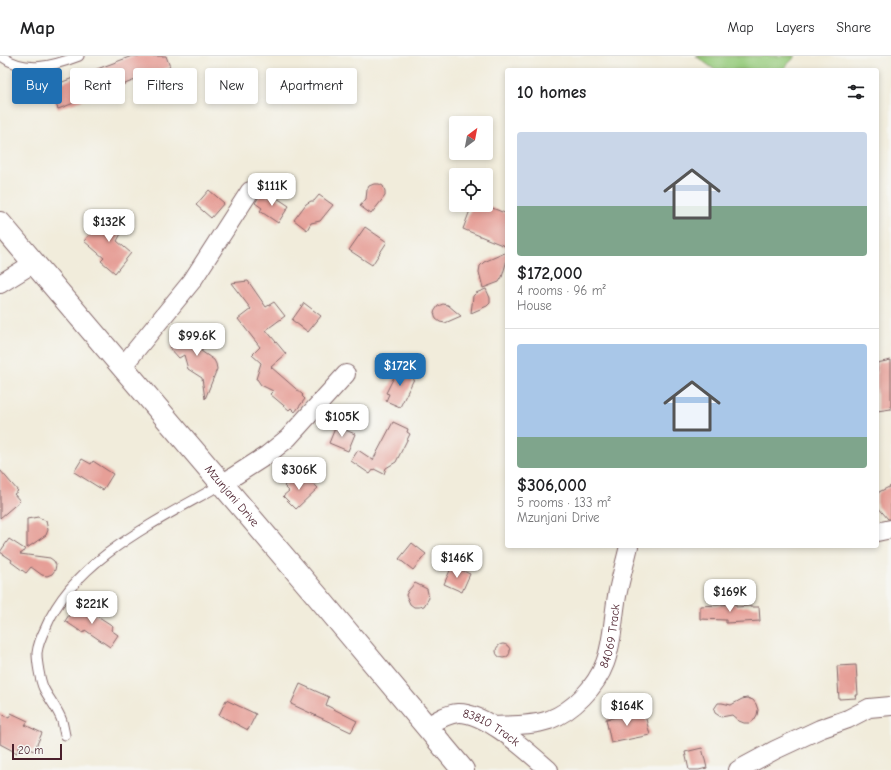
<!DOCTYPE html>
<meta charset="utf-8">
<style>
body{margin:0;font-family:"Comic Neue",sans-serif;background:#f2f2f2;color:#202124;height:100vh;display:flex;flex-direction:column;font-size:15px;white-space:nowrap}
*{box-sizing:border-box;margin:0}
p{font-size:13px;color:#757577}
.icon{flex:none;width:22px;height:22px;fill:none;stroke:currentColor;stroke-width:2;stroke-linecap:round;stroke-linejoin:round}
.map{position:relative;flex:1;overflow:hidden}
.details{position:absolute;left:505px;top:12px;width:374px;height:480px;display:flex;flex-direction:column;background:#fff;border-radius:4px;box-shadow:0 2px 6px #0003}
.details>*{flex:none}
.hud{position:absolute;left:12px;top:12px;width:380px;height:36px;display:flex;gap:8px}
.needle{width:26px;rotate:32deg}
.tools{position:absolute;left:449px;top:60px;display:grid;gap:8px}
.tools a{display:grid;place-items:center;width:44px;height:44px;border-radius:4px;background:#fff;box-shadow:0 2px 6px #0003;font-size:20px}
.scale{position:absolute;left:12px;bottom:10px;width:50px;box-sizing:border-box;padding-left:4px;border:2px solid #4a1f2b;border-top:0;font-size:11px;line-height:14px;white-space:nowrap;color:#4a1f2b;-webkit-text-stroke:3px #f6f6f2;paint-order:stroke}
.price{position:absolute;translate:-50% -34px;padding:0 9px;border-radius:8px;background:#fff;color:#222;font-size:13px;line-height:26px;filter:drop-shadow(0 1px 2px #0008)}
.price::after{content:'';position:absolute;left:50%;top:24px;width:12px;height:9px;margin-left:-6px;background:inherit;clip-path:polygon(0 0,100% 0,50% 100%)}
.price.on{background:#1f6fb2;color:#fff}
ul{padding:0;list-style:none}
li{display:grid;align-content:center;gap:8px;height:212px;padding:0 12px}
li+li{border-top:1px solid #e0e0e0}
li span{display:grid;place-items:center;height:124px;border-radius:4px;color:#555}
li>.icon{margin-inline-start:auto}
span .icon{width:72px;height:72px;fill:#fffc;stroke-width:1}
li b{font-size:17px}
h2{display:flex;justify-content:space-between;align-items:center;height:48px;padding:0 12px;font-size:17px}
.pill{padding:0 14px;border-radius:4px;background:#fff;box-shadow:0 2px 6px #0003;font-size:14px;line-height:36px}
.pill.on{background:#1f6fb2;color:#fff}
header{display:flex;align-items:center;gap:24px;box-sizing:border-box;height:56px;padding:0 20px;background:#fff;border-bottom:1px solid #e0e0e0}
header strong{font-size:19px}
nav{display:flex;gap:22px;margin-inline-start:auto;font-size:14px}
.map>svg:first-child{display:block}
</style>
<header>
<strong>Map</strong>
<nav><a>Map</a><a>Layers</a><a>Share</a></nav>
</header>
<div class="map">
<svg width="891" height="714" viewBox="0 0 891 714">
<rect width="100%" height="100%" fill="#f6f6f2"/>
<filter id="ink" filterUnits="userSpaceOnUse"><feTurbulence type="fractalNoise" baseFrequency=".025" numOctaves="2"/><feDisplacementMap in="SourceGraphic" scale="8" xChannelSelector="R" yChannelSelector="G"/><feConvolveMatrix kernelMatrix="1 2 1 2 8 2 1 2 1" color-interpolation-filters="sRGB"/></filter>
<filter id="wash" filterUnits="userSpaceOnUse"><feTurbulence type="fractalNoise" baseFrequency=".012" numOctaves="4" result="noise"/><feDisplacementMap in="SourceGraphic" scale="16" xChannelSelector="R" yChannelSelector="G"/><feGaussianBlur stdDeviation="0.9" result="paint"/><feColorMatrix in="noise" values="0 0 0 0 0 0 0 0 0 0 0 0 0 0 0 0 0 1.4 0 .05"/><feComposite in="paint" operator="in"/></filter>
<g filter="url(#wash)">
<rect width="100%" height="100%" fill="#f1ecdb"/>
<path fill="#97cc7d" stroke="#707654" d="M696,0H796L782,14H715Z"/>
<g id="blocks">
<g fill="#e69f97">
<path d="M132,0H166L170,11L58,53L49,31Z"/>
<path d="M374,128H379L383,130L385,135V140L371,158L360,150L366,143L367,134L369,130Z"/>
<path d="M209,134L224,147L211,162L196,149Z"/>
<path d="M262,136L269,141L271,138L289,150L278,167L260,155L262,152L255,147Z"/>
<path d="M319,139L333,149L320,165L311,167L307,174L294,164L306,148L311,145H314Z"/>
<path d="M472,149H485L507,158V191L463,173Z"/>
<path d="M109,161L118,162L122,165L124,169L123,174L117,185L131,197L115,217L101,205L104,202L84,185L100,167Z"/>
<path d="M365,171L387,186L372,209L349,194Z"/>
<path d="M507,196V204L502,221L499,226L483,232L479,216L480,210L484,206Z"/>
<path d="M248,225L266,251L274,246L285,260L266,274L286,298L271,311L303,339L302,340L305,343L295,356L291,352L289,354L270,338L273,335L261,329L257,323H256L261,307L252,299L260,291L238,263L251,253L231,227Z"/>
<path d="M486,233L490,242V247L487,250L471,257L473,240L476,237Z"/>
<path d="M304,247L321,260L308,276L292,264Z"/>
<path d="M443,248L448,249L461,260L445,267L440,266L436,263L434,256L438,250Z"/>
<path d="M202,272L210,284L204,288L206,291L201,295L214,304L216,308L217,313L205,343L202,322L188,313L184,299L179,302L170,292L194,275L195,277Z"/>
<path d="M891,304V353L877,355V307Z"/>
<path d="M399,311L416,319L400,351L386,345L389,338L386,337Z"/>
<path d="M393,366L408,373L407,376L410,378L396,406L386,412L384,418L374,413L370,418L351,405L358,394L373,404Z"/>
<path d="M336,370L355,378L348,395L329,387Z"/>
<path d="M82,403L91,408L93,405L113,418L103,434L74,416Z"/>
<path d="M0,414L18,435L14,438L20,445L0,462Z"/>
<path d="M304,418L318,432L296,453L283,440L289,435L284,430L294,420L298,424Z"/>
<path d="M891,430V463H888L877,450V439L879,436Z"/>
<path d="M38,461L46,465L48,474L46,479L27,492V463Z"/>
<path d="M9,483L26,494L20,498L50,502L54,505L56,509L55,514L52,518L47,520L42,519L31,511L26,517L11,506L12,504L0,496Z"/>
<path d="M412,487L426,498L413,514L399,503Z"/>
<path d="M452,510L470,518L462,536L444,528Z"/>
<path d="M415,527L427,533L429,542L424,550L419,551H414L410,548L406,539L408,535Z"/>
<path d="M77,547L113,570L111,574L118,579L110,591L85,574L83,577L65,565Z"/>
<path d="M736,548V551L750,550V551H759L760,565L726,567V564L700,563V550Z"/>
<circle cx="503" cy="595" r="7"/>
<path d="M856,609L858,639H855L856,642L839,643L837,610Z"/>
<path d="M300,628L329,641L326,649L357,665L351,676L291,648Z"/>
<path d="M747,642L753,644L756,648L758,654L757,659L754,664L750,667H744L739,665L732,659L721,661L715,657L714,653L718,647H722L731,649L742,643Z"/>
<path d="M226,644L256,658L248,674L219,659Z"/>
<path d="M633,653L635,661L645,659L650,679L611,687L606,663L622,660L621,656Z"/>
<path d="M0,657L9,662L11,657L28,665L25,669L42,677L34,695L20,689L17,697L0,688Z"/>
<path d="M702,692L707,712L699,714H689L685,696Z"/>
</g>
</g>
</g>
<g filter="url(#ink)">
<use href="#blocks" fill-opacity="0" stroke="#846769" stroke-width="1"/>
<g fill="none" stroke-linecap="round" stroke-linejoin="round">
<g stroke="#846769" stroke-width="11">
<g id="service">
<path d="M1,0C26,18 53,10 79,0"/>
<path d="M65,679C64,675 63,669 62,665C58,653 49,643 44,633C40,625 37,606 37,597C38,588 42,579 46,571C75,502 160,464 222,428"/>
</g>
</g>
<g stroke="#846769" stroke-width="20">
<g id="minor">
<path d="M0,228L34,207"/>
<path d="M122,311L192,225L250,135"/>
<path d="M222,428L267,399L288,382L346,318"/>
<path d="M877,476L891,473"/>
<path id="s1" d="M494,670C512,669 531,670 549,664C573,655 596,631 605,607C613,586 613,562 617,540C620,524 625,507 629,490"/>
<path id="s2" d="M426,671C436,665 446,658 458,657C486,656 528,696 549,714"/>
<path d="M738,714L775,694L820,673L848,663L869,652L891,650"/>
</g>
</g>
<g stroke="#846769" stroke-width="24">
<g id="secondary">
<path id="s3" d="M0,167L319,542L463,714"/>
</g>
</g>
<use href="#service" stroke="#fff" stroke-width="9"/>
<use href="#minor" stroke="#fff" stroke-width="18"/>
<use href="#secondary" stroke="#fff" stroke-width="22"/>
</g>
</g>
<g text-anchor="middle" stroke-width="3" stroke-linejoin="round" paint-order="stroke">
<g font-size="12" fill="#4a1f2b" stroke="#f6f6f2">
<text dy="4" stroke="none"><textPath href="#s3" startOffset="358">Mzunjani Drive</textPath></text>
<text dy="4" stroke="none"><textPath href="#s1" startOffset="165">84069 Track</textPath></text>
<text dy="4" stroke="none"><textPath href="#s2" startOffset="72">83810 Track</textPath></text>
</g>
</g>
</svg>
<div class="tools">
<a><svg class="needle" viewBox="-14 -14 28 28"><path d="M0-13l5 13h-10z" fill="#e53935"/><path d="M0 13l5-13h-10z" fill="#757577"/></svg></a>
<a><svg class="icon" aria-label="locate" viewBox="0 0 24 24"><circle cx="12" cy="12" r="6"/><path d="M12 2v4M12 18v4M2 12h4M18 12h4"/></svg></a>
</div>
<div class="scale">20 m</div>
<b class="price" style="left:272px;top:151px">$111K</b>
<b class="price" style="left:109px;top:187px">$132K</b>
<b class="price" style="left:197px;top:301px">$99.6K</b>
<b class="price on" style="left:400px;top:331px">$172K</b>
<b class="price" style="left:342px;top:382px">$105K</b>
<b class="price" style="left:299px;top:435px">$306K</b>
<b class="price" style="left:457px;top:523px">$146K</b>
<b class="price" style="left:730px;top:557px">$169K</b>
<b class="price" style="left:92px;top:569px">$221K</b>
<b class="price" style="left:627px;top:671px">$164K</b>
<div class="hud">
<a class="pill on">Buy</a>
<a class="pill">Rent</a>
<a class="pill">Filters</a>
<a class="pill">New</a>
<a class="pill">Apartment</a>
</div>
<section class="details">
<h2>10 homes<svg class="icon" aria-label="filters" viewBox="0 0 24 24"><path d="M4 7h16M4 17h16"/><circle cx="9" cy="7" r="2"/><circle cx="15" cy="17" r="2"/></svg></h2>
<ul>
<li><span style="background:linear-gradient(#c9d6e8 60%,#7fa58c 0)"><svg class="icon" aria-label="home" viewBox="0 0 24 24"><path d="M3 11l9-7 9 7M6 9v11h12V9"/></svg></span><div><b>$172,000</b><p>4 rooms · 96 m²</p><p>House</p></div></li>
<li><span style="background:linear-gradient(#a9c7e8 75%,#7fa58c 0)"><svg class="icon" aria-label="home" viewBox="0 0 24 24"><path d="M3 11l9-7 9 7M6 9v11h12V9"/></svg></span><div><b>$306,000</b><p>5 rooms · 133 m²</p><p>Mzunjani Drive</p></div></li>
</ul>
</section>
</div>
